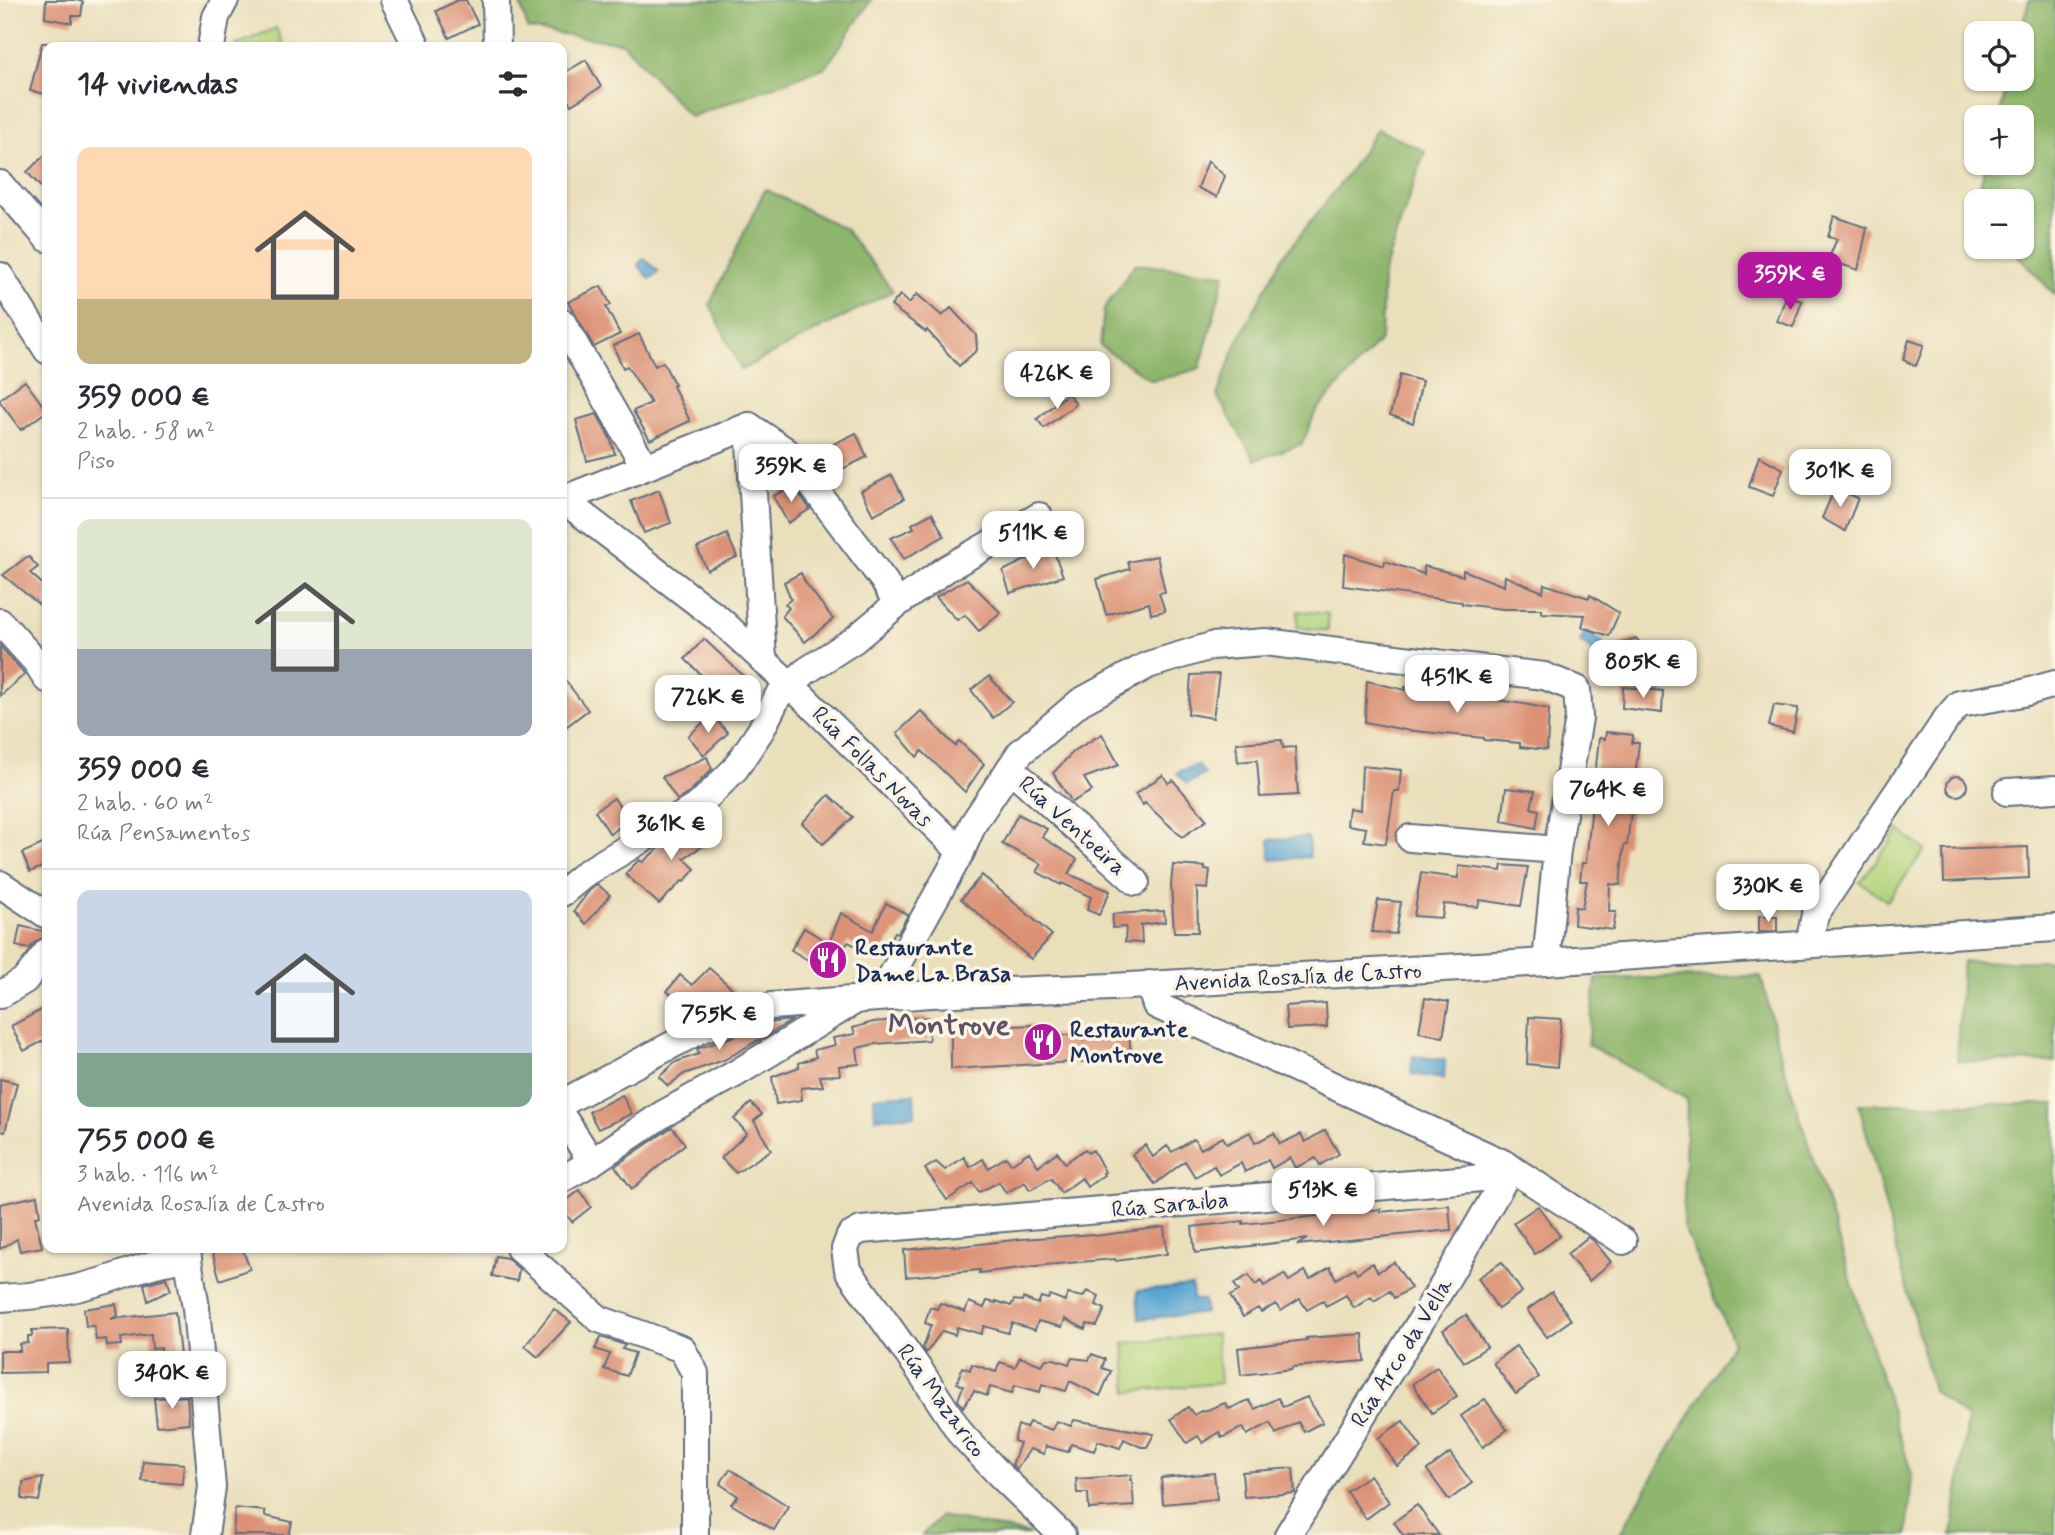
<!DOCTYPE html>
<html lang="es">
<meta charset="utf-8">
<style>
body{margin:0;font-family:Mynerve,sans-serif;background:#f7f7f7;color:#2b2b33;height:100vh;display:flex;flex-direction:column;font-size:26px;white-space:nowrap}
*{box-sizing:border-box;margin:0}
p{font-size:23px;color:#7c7c81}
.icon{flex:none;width:38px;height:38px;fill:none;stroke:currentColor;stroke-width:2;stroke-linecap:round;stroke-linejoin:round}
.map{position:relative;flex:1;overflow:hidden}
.drawer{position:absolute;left:42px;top:42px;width:525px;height:1211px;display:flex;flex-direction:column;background:#fff;border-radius:14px;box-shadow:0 2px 5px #0004}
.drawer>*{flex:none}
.buttons{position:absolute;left:1964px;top:21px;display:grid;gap:14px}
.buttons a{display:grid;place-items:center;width:70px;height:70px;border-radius:14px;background:#fff;box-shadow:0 2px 5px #0004;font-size:35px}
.price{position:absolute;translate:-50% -60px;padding:0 16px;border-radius:14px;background:#fff;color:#222;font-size:23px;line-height:46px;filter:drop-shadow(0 2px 4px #0008)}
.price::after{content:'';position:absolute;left:50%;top:42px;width:21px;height:16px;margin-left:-10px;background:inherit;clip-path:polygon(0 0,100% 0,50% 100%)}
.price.current{background:#b5179e;color:#fff}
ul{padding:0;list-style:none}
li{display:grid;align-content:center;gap:14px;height:371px;padding:0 35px}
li+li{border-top:2px solid #e1e1e2}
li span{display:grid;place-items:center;height:217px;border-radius:14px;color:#555}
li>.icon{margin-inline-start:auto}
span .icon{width:126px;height:126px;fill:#fffc;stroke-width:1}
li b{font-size:30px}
h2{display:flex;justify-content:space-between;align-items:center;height:84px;padding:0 35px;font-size:30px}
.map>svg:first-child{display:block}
</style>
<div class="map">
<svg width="2055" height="1535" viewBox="0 0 2055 1535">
<rect width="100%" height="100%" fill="#fcf5e5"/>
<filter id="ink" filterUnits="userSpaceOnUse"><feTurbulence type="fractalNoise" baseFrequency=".0143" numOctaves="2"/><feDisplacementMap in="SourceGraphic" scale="14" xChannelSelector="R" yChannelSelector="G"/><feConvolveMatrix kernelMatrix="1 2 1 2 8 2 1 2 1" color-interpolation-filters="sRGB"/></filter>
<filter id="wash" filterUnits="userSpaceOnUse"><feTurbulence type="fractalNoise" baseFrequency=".00686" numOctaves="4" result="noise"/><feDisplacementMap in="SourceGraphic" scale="28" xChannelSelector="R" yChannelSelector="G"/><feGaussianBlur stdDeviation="1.57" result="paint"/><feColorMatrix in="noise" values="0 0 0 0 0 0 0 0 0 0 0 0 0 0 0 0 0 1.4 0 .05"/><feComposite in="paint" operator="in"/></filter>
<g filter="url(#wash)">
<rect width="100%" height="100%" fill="#eadfbb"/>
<g fill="#b3d47c" stroke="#67826d" stroke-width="2">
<path d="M276,28L285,47H237L236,45Z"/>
<path d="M1298,611L1328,614V631L1297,627Z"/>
<path d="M1899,830L1925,850L1887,901L1860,882Z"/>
<path d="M1216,1334L1220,1383L1128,1392L1124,1343Z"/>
</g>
<g fill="#8eb66c" stroke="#547265" stroke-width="2">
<path d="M519,0H871L826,67L690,117L623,43L528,29Z"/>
<path d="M2029,0H2055V295L2010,247H2021V201H1976L1986,163H2021V117H1998L2008,79H2021L2020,33Z"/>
<path d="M1377,129L1425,151L1383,274L1381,339L1316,411L1302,444L1255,460L1217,396L1237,342L1282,258L1344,179Z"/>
<path d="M765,189L845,229L893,291L741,370L710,304Z"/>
<path d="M1135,264L1225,274L1200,368L1174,376L1151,380L1100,346L1104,309Z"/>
<path d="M2055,961V1062L1957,1061L1962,962Z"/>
<path d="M1761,976L1779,1050L1912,1475L1907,1535H1619L1733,1342L1683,1226L1687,1099L1588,1045L1596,979Z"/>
<path d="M1859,1104H2055V1535H1952L1968,1419L1933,1391Z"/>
<path d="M941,1516L1028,1534L1029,1535H922Z"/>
</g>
<g fill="#58a6d1" stroke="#3a6a98" stroke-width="2">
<path d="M644,258L659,272L650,279L638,265Z"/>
<path d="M1585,632L1603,642L1595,654L1580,642Z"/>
<path d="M749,682L761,693L742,713L731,702Z"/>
<path d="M1198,765L1205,774L1187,784L1177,773L1185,769Z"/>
<path d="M1308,837L1310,857L1271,860L1269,840Z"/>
<path d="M1413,1056L1445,1060L1444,1079L1411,1074Z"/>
<path d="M914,1094L915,1115L875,1118L874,1097Z"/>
<path d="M1192,1286L1193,1300H1204L1205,1313L1139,1319L1137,1291Z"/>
</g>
<g id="blocks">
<g fill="#dc9175">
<path d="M46,0H76L83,2L81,16H72V23L45,18Z"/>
<path d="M458,0H466L478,24L449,38L436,11Z"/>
<path d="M42,43H47V94L30,91Z"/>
<path d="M586,60L601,87L571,105L562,88V74Z"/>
<path d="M47,153V194L27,172Z"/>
<path d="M1208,161L1225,176L1217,197L1198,188Z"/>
<path d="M1834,216L1867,228L1858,270L1828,260L1837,239L1828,237Z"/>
<path d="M601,286L611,305L606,307L620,334L594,347L568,302Z"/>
<path d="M917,294L942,316L951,308L976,335L977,350L959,366L927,330L926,332L891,306L900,295L909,303Z"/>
<path d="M1786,297L1802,301L1793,327L1777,321Z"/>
<path d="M639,334L655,366L663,362L675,385L673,386L690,421L650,440L633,411L651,403L627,366L623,368L613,346Z"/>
<path d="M1909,340L1924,345L1916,366L1903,360Z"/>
<path d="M1400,375L1422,381L1413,423L1390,415Z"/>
<path d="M25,381L47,411L21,430L0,402V399Z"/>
<path d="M1068,393L1076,404L1044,428L1037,419Z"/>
<path d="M597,414L610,438L615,454L587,461L576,420Z"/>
<path d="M856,433L867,457L832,474L821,450Z"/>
<path d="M1759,456L1783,469L1773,496L1749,487Z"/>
<path d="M892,475L904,499L873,515L861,491Z"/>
<path d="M793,486L810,509L788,523L773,496Z"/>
<path d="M1835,488L1858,498L1845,531L1822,518Z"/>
<path d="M659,490L671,523L644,533L631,501Z"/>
<path d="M932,513L944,536L904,559L891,538L914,528L912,524Z"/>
<path d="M727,534L737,557L707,570L697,548Z"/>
<path d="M1052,547L1063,576L1010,593L1003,571Z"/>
<path d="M1345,554L1384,566L1385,561L1424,574V566L1463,576V570L1504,586L1505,576L1543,592L1544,584L1589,598L1590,595L1619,613L1609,636L1582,627L1585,615L1542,613V609H1503L1462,604V602L1343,586Z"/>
<path d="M28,556L38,567L30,573L47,588V611L3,575Z"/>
<path d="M1157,556L1165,592L1159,593L1165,611L1151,614L1149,603L1106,615L1097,579L1130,569L1128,562Z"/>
<path d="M801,573L805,582L833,619L805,642L782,616L789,608L785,604L791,599L784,582Z"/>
<path d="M967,579L1001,613L979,631L965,615L957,620L936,597Z"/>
<path d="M1636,638L1651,656L1615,671L1611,647Z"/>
<path d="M704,639L747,679L727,700L685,659Z"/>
<path d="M0,646L25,674L0,696Z"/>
<path d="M1219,674L1213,718L1188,714L1191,675Z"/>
<path d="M562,676L588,710L562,730Z"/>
<path d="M989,676L1012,702L993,718L971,690Z"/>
<path d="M1367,681L1405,690V687L1524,704L1549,709L1547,750L1520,747V743L1484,740V738L1405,730L1365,722Z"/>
<path d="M1623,687L1663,691L1662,713L1622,708Z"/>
<path d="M1774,705L1798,708L1793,732L1769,726Z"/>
<path d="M921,711L955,746L959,741L984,764L965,792L922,751L917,757L897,733Z"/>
<path d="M712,715L728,733L704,755L688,736Z"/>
<path d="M1606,732L1633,735L1632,743H1639L1627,845H1624L1620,885L1610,884L1609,912H1616L1613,930L1574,925L1575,907L1582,908L1587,881H1580L1582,863H1586L1599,738L1605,739Z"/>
<path d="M1102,734L1119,765L1084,778L1092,791L1072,802L1053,773L1074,751Z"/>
<path d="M1282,740L1283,748L1295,747L1298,795L1260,797L1257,760L1238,762L1236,743Z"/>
<path d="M707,757L712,769L689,793L677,800L662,777Z"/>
<path d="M1362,766L1401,770L1399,791H1394L1386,844L1364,841L1366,828L1347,825L1349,808L1360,810Z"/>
<path d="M1163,775L1168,783L1173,780L1207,820L1182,837L1145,803L1143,805L1135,794Z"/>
<circle cx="1957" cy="786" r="10"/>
<path d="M1506,788L1535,791L1531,808L1539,810L1536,828L1502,821Z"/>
<path d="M829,795L853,817L823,844L802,823Z"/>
<path d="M614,798L629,820L610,834L595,811Z"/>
<path d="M1018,814L1047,829L1042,837L1077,859L1068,874L1110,891L1099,915L1087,910L1091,897L1062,883L1061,885L1037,872L1042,864L1002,844Z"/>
<path d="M708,818L720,835L684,858L695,869L684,882L682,881L659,904L625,874L639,860L643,862L660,847Z"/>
<path d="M47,842V865L30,872L22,853Z"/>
<path d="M2028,847L2029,878L1944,882L1943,850Z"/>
<path d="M1173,865L1205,867V870H1210L1208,889L1197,888L1198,932H1174L1171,885Z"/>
<path d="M1502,865L1528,867L1521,906L1480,900L1478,907L1444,904L1442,918L1414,916L1421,873L1458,878L1459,866L1501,871Z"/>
<path d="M982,875L1052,935L1031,959L961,899Z"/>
<path d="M597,884L610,895L586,924L574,911L589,891Z"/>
<path d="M1378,900L1401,902L1396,934L1372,932Z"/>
<path d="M886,903L908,915L898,933L895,932L880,957L848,942L830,973L791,950L804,928L829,943L841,913L873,931Z"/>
<path d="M1164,911L1165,922L1141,925L1142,943L1125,942L1126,927L1112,928L1113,914Z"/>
<path d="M1759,916H1777V931L1759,932Z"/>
<path d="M20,926L46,932L44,937L35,942L29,949L16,946Z"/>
<path d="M709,968L735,991L719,1003L711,1000L695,1015L667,991L680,975L692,985Z"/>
<path d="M1425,998L1449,1002L1443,1037L1419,1032Z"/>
<path d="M1326,1003L1327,1027L1287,1029L1285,1006Z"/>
<path d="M47,1007V1039L24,1051L11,1026Z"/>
<path d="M928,1017L929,1040L875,1044L857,1048L859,1064L839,1066L840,1075L820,1076L823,1086L801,1088L802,1100L776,1104L772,1077L799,1067V1063L816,1057L814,1050L835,1045L833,1038L855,1034L853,1028L873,1022Z"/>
<path d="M1529,1017L1561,1019L1557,1067L1527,1064Z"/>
<path d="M793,1020L724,1060L684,1074L668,1086L659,1077L676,1062L699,1054L697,1049L700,1048L774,1022Z"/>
<path d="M1032,1025L1033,1037L1082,1034V1039L1113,1037L1114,1027L1129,1028L1131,1059L951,1069V1029Z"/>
<path d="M0,1079L17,1083L5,1132L0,1131Z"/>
<path d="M622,1095L632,1114L598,1129L589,1112Z"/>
<path d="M751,1103L762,1114L754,1121L771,1150L736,1173L721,1158L747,1133L734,1119Z"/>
<path d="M672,1127L685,1144L632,1189L615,1166Z"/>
<path d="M1325,1130L1339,1154L1320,1165L1316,1158L1295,1168L1290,1158L1272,1168L1268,1160L1245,1172L1241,1163L1219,1175L1214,1166L1195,1177L1185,1161L1155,1184L1132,1155L1145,1145L1153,1157L1167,1146L1172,1152L1194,1139L1201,1149L1223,1137L1227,1144L1250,1132L1255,1143L1274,1133L1280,1144L1301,1134L1305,1142Z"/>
<path d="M1085,1149L1088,1153L1093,1150L1105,1172L1103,1173L1104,1175L1087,1187L1082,1178L1061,1193L1051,1178L1030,1190L1025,1182L1006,1193L999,1182L979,1192L973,1183L947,1200L925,1169L936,1162L945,1170L964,1157L970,1167L983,1159L988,1168L1006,1157L1011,1164L1029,1152L1038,1166L1057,1152L1065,1163Z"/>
<path d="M580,1190L591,1207L572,1222L562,1208V1204Z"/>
<path d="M37,1196L40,1216L35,1217L42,1247L20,1251L17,1239L0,1249V1204Z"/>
<path d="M1449,1205L1451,1230L1297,1245L1307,1239L1195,1253L1192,1227L1243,1221V1224L1381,1209V1212Z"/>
<path d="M1538,1206L1560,1236L1535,1254L1513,1223Z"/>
<path d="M1164,1227L1167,1254L1116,1261L1115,1259L1045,1265L979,1273L980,1270L906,1277L904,1250L954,1245V1247L1022,1239L1094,1234L1095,1236Z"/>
<path d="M1588,1237L1594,1241L1611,1262L1589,1281L1567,1254Z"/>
<path d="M211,1248H242L250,1269L220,1280Z"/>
<path d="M496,1256L507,1258L519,1269L517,1281L492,1276Z"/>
<path d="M1394,1262L1411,1288L1394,1298L1390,1291L1374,1301L1371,1297L1354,1308L1346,1295L1326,1306L1323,1301L1307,1310L1300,1299L1281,1311L1276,1304L1261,1312L1258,1308L1243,1317L1230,1296L1239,1291L1234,1284L1249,1275L1255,1285L1261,1281L1264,1286L1284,1274L1289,1281L1305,1271L1310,1279L1330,1267L1336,1279L1354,1268L1357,1273L1372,1263L1378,1272Z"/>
<path d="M1502,1262L1522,1292L1498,1309L1478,1278Z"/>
<path d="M166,1278L171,1290L148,1301L144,1284Z"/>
<path d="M1087,1291L1099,1296L1096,1305L1105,1309L1097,1326L1087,1324L1085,1329L1065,1319L1062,1327L1038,1321L1035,1330L1012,1323L1008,1333L984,1326L981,1334L957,1327L955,1335L942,1331L926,1353L923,1348L931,1325L925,1323L930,1307L937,1309L940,1303L965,1312L969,1302L984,1308L987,1301L996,1303V1301L1011,1306L1014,1300L1022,1301L1023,1298L1038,1304L1041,1297L1048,1299L1050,1295L1065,1301L1068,1294L1083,1297Z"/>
<path d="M1552,1292L1571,1320L1547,1337L1527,1310Z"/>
<path d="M116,1304L118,1316L111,1319L175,1312L180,1355L162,1357L161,1348L152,1349L151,1334L121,1338L122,1345L107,1346L106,1339L96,1340L94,1326H86L84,1309Z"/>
<path d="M554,1309L571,1322L538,1357L525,1346Z"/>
<path d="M1466,1315L1487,1347L1464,1362L1443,1330Z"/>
<path d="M68,1329L69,1362L46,1363V1372L0,1373V1351H20V1344L28,1343V1336H32V1330Z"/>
<path d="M1363,1334L1365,1361L1292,1367V1369L1241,1375L1238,1348L1307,1340L1306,1338Z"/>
<path d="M601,1337L625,1345L622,1349L635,1353L627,1376L604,1369L610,1354L595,1349Z"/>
<path d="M1516,1346L1539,1377L1516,1394L1493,1363Z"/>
<path d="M1092,1354L1105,1359L1102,1368L1111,1371L1100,1396L1070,1381L1066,1391L1042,1384L1040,1392L1015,1385L1012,1393L990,1387L987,1396L974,1391L963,1407L958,1400L963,1386L957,1383L962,1367L970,1370L972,1364L996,1372L1000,1362L1015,1367L1020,1357L1042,1365L1046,1359H1054L1069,1364L1072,1358L1089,1360Z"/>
<path d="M1437,1367L1457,1396L1432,1413L1412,1384Z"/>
<path d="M187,1396L189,1423L157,1426L154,1398Z"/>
<path d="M1307,1397L1323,1422L1304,1432L1298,1422L1276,1434L1270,1423L1247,1435L1243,1427L1222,1438L1219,1432L1203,1443L1198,1436L1187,1443L1171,1419L1188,1407L1194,1415L1201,1411L1202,1412L1225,1403L1229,1409L1249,1400L1255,1409L1278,1398L1283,1407Z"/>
<path d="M1485,1399L1507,1430L1483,1447L1461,1416Z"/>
<path d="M1074,1420L1097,1424L1154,1434L1147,1447H1141L1124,1439L1120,1448L1098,1441L1094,1451L1071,1444L1068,1452L1046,1446L1044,1454L1030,1449L1017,1469L1012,1465L1020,1443L1014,1441L1018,1425L1026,1428L1029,1422L1052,1430L1056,1421L1071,1426Z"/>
<path d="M1403,1421L1422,1448L1397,1466L1378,1438Z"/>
<path d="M1450,1453L1472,1483L1449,1500L1427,1470Z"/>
<path d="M143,1461L184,1464L182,1484L142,1481Z"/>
<path d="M1293,1468L1295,1493L1244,1497L1242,1472Z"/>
<path d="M730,1469L788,1506L774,1530L731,1504L738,1496L720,1484Z"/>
<path d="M1214,1473L1217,1499L1163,1504L1161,1478Z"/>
<path d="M1132,1475L1130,1480H1132L1134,1506L1089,1509L1088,1493H1077L1076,1479Z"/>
<path d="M1370,1475L1389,1502L1366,1519L1346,1491Z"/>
<path d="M43,1478L39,1501L22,1499L23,1482Z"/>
<path d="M1417,1505L1439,1535H1403L1394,1522Z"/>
<path d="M235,1508L265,1511V1516L292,1522L289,1535H233Z"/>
</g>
</g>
</g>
<g filter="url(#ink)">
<use href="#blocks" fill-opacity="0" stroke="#636d7f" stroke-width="2"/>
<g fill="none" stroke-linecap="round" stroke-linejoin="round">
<g stroke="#636d7f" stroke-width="30">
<g id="minor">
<path d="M394,0L417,47"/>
<path d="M496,0L497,47"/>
<path d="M211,47L216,17L225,0"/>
<path d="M0,184L47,238"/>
<path d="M0,276L47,350"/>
<path d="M562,322L645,467"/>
<path d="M749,426L763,660"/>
<path d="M562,499L720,620L804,698L961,852L891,977L892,996"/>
<path d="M564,499L749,426L786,451L884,581L897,604"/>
<path d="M0,622L37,663L47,679"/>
<path d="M1010,768L1136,882"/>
<path d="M2007,792L2055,789"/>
<path d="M1410,838L1557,850"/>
<path d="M961,852L973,824L1020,753L1080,702L1148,665L1211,646L1265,642L1544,676L1577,689L1579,718L1557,850L1546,962"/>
<path d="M0,884L47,915"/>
<path d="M562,893L586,873L699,805L735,769L761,730L778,696L806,671L854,640L897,604L946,569L1039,516"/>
<path d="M1812,944L1811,934L1815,915L1947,718L1959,704L2023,693L2055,684"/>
<path d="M1149,984L1156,1005L1503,1163L1623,1241"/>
<path d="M0,995L25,980L47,952"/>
<path d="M562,1103L702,1029L771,1006L931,994L1112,987L1546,962L2055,928"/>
<path d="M562,1116L592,1162"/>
<path d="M562,1179L592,1162L663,1114L735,1074L853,1002"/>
<path d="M186,1248L196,1308L212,1487L205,1535"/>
<path d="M519,1248L599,1319L682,1349L695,1373V1533"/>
<path d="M0,1298C34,1297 70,1291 103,1281C131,1272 158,1260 188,1259"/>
<path d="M1062,1535L1001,1476L962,1435L920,1371L848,1270L845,1249L850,1236L861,1230L1506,1176"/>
<path d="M1288,1535L1442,1287L1511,1168"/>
</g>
</g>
<use href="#minor" stroke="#fff" stroke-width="26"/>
</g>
</g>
<defs>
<g id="restaurant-disc" transform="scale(2.0125)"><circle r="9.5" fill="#b5179e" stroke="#fcf5e5"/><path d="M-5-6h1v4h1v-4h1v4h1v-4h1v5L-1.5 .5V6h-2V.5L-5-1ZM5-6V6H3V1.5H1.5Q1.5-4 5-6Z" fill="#fff"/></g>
</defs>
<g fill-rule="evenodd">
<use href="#restaurant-disc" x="828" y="960"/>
<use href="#restaurant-disc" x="1043" y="1042"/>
</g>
<g text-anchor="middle" stroke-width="7" stroke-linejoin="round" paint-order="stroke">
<g font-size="23" fill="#1b2f5e" stroke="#fcf5e5">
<text transform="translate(873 766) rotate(45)" y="8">Rúa Follas Novas</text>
<text transform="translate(1073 825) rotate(42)" y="8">Rúa Ventoeira</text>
<text transform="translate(1298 976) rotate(-3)" y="8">Avenida Rosalía de Castro</text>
<text transform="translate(1170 1204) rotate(-5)" y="8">Rúa Saraiba</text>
<text transform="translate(1401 1352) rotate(-58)" y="8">Rúa Arco da Vella</text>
<text transform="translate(942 1400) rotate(54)" y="8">Rúa Mazarico</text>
</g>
<g font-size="23" font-weight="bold" fill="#1b2f5e" stroke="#fcf5e5" text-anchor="start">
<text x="855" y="955">Restaurante<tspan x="855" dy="26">Dame La Brasa</tspan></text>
<text x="1070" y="1037">Restaurante<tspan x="1070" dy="26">Montrove</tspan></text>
</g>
<g font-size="30" font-weight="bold" fill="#5f5166" stroke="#fcf5e5">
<text x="949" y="1034">Montrove</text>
</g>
</g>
</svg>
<div class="buttons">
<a><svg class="icon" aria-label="locate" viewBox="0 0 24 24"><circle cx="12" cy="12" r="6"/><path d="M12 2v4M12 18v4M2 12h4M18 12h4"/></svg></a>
<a>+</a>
<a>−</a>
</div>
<b class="price current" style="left:1790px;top:312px">359K €</b>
<b class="price" style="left:1057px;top:411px">426K €</b>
<b class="price" style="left:791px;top:504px">359K €</b>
<b class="price" style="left:1840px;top:509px">301K €</b>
<b class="price" style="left:1033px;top:571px">511K €</b>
<b class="price" style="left:1643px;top:700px">805K €</b>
<b class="price" style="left:1457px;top:715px">451K €</b>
<b class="price" style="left:708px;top:735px">726K €</b>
<b class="price" style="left:1608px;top:828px">764K €</b>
<b class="price" style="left:671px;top:862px">361K €</b>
<b class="price" style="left:1768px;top:924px">330K €</b>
<b class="price" style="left:719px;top:1052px">755K €</b>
<b class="price" style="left:1323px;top:1228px">513K €</b>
<b class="price" style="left:172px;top:1411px">340K €</b>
<section class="drawer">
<h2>14 viviendas<svg class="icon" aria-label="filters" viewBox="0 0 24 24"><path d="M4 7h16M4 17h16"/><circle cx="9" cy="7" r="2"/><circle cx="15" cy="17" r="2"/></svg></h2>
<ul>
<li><span style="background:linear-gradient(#ffd9b3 70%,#c2b280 0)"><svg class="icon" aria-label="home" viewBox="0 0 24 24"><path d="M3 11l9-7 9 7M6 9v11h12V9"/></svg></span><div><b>359 000 €</b><p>2 hab. · 58 m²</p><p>Piso</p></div></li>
<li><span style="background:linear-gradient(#dfe7d0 60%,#9aa5b1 0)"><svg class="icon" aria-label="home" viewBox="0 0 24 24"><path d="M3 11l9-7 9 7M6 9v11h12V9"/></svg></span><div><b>359 000 €</b><p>2 hab. · 60 m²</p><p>Rúa Pensamentos</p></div></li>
<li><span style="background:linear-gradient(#c9d6e8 75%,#7fa58c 0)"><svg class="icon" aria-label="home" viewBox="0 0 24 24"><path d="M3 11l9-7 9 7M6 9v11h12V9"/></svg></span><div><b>755 000 €</b><p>3 hab. · 116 m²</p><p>Avenida Rosalía de Castro</p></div></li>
</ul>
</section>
</div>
